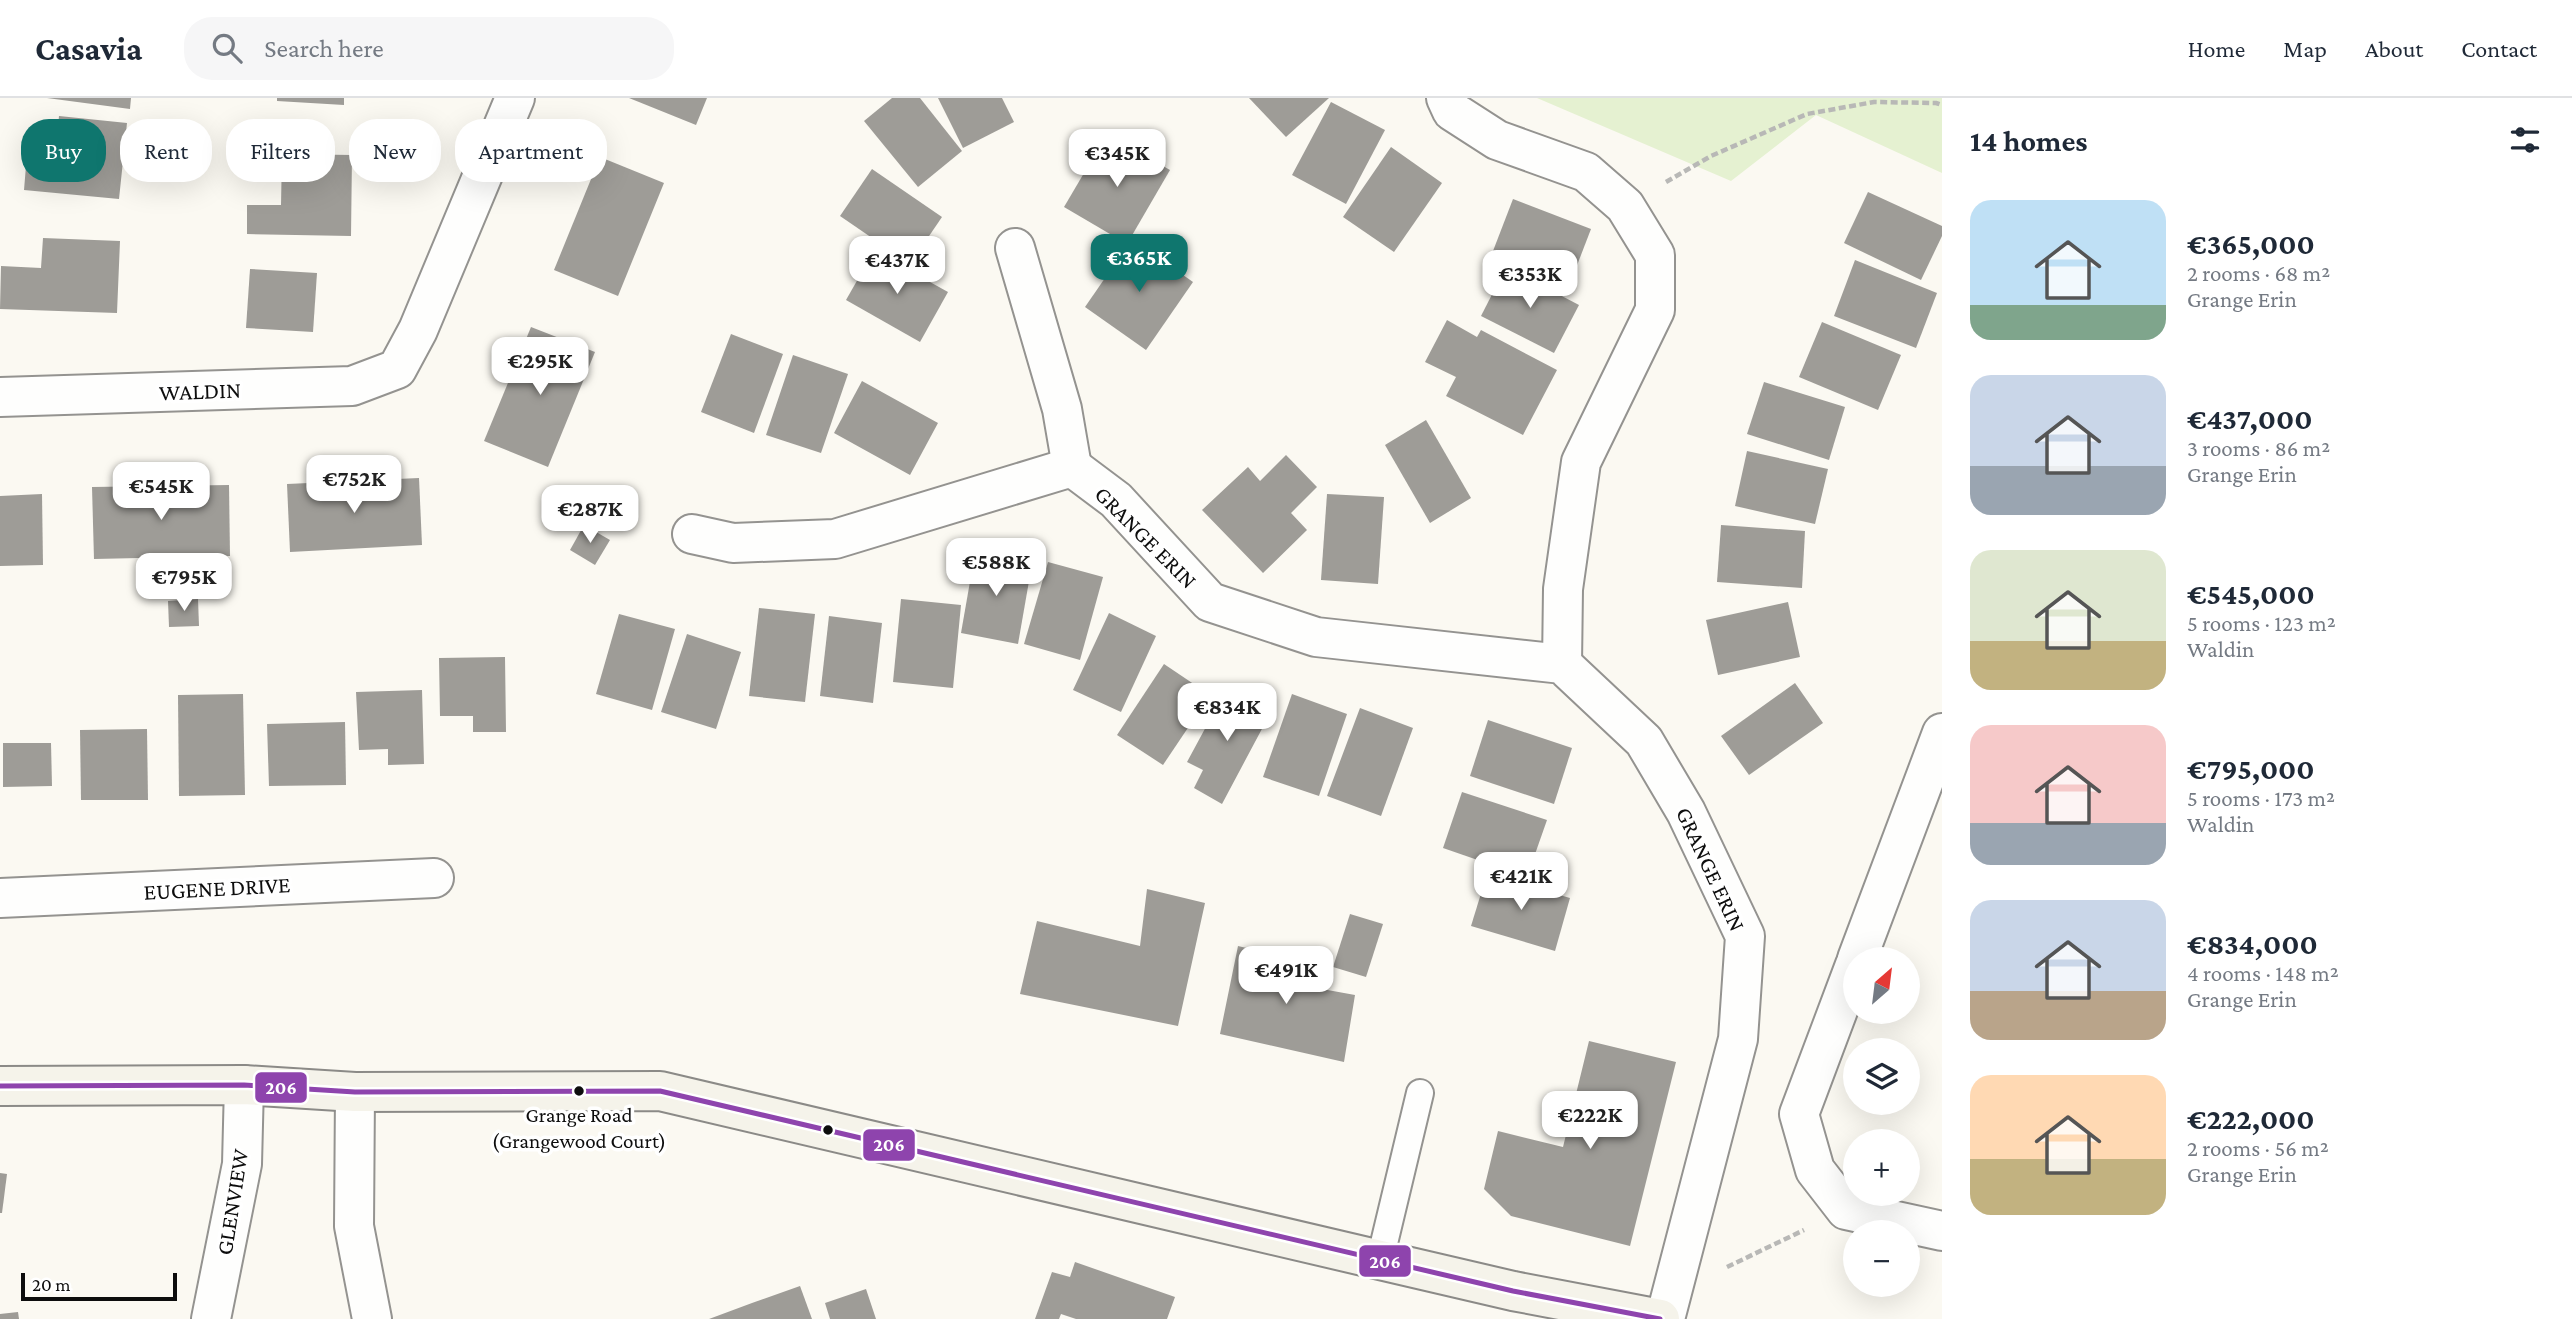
<!DOCTYPE html>
<meta charset="utf-8">
<style>
body{margin:0;font-family:"Crimson Pro",serif;background:#f6f6f7;color:#1f2937;height:100vh;display:flex;flex-direction:column;font-size:26px;white-space:nowrap}
*{box-sizing:border-box;margin:0}
p{font-size:23px;color:#747a83}
.icon{flex:none;width:38px;height:38px;fill:none;stroke:currentColor;stroke-width:2;stroke-linecap:round;stroke-linejoin:round}
.map{position:relative;flex:1;overflow:hidden}
.sheet{display:flex;flex-direction:column;background:#fff;width:630px}
.sheet>*{flex:none}
.top-card{position:absolute;left:21px;top:21px;width:665px;height:63px;display:flex;gap:14px}
.needle{width:46px;rotate:28deg}
.fabs{position:absolute;left:1843px;top:849px;display:grid;gap:14px}
.fabs a{display:grid;place-items:center;width:77px;height:77px;border-radius:50%;background:#fff;box-shadow:0 7px 28px #0002;font-size:35px}
.scale{position:absolute;left:21px;bottom:18px;width:156px;box-sizing:border-box;padding-left:7px;border:4px solid #0d0d0d;border-top:0;font-size:19px;line-height:24px;white-space:nowrap;color:#0d0d0d;-webkit-text-stroke:5px #fff;paint-order:stroke}
.price{position:absolute;translate:-50% -60px;padding:0 16px;border-radius:14px;background:#fff;color:#222;font-size:23px;line-height:46px;filter:drop-shadow(0 2px 4px #0008)}
.price::after{content:'';position:absolute;left:50%;top:42px;width:21px;height:16px;margin-left:-10px;background:inherit;clip-path:polygon(0 0,100% 0,50% 100%)}
.price.current{background:#0f766e;color:#fff}
ul{padding:0;list-style:none}
li{display:flex;align-items:center;gap:21px;height:175px;padding:0 28px}
li span{display:grid;place-items:center;flex:none;width:196px;height:140px;border-radius:21px;color:#555}
li>.icon{margin-inline-start:auto}
span .icon{width:84px;height:84px;fill:#fffc;stroke-width:1}
li b{font-size:30px}
h2{display:flex;justify-content:space-between;align-items:center;height:84px;padding:0 28px;font-size:30px}
.pill{padding:0 24px;border-radius:28px;background:#fff;box-shadow:0 7px 28px #0002;font-size:24px;line-height:63px}
.pill.current{background:#0f766e;color:#fff}
header{display:flex;align-items:center;gap:42px;box-sizing:border-box;height:98px;padding:0 35px;background:#fff;border-bottom:2px solid #e0e1e3}
header strong{font-size:33px}
nav{display:flex;gap:38px;margin-inline-start:auto;font-size:24px}
.search{width:490px;height:63px;background:#f6f6f7;display:flex;align-items:center;gap:18px;box-sizing:border-box;padding:0 24px;border-radius:28px;color:#747a83;font-size:26px}
main{display:flex;flex:1;min-height:0}
.map>svg:first-child{display:block}
</style>
<header>
<strong>Casavia</strong>
<div class="search"><svg class="icon" aria-label="search" viewBox="0 0 24 24"><circle cx="10" cy="10" r="6"/><path d="M15 15l6 6"/></svg>Search here</div>
<nav><a>Home</a><a>Map</a><a>About</a><a>Contact</a></nav>
</header>
<main>
<div class="map">
<svg width="1942" height="1221" viewBox="0 0 1942 1221">
<rect width="100%" height="100%" fill="#fbf9f2"/>
<path fill="#e5f1d1" d="M1537,0H1942V75L1816,17L1731,83Z"/>
<g fill="#9e9c97">
<path d="M47,0H131L130,11Z"/>
<path d="M277,0H344V7L277,3Z"/>
<path d="M629,0H707L696,27Z"/>
<path d="M892,0H920L962,53L918,89L864,23Z"/>
<path d="M938,0H1002L1014,24L963,50Z"/>
<path d="M1249,0H1329L1286,39Z"/>
<path d="M1331,4L1385,32L1346,106L1292,77Z"/>
<path d="M59,18L127,25L119,101L24,92L26,68L54,71Z"/>
<path d="M1107,36L1170,72L1127,146L1064,109Z"/>
<path d="M1391,49L1442,85L1394,154L1343,119Z"/>
<path d="M282,56L352,57L351,138L247,136V107H281Z"/>
<path d="M600,59L664,85L618,198L554,172Z"/>
<path d="M872,71L942,119L910,166L840,118Z"/>
<path d="M1868,94L1942,128V138L1921,182L1844,145Z"/>
<path d="M1513,101L1591,131L1571,183L1493,153Z"/>
<path d="M43,140L120,143L117,215L0,211L1,168L41,170Z"/>
<path d="M1132,141L1193,184L1146,252L1085,209Z"/>
<path d="M874,153L948,194L920,244L846,202Z"/>
<path d="M1855,162L1937,195L1916,250L1834,218Z"/>
<path d="M1506,169L1579,207L1554,255L1481,218Z"/>
<path d="M250,171L317,175L313,234L246,230Z"/>
<path d="M1447,222L1477,239L1481,232L1557,272L1523,337L1446,298L1456,279L1425,264Z"/>
<path d="M1822,224L1901,257L1878,312L1799,279Z"/>
<path d="M531,229L595,254L548,369L484,343Z"/>
<path d="M731,236L783,256L754,335L701,314Z"/>
<path d="M793,257L848,276L821,355L766,337Z"/>
<path d="M862,283L938,325L910,377L834,335Z"/>
<path d="M1764,284L1845,309L1829,362L1747,336Z"/>
<path d="M1426,322L1471,400L1430,425L1385,347Z"/>
<path d="M1747,353L1828,371L1815,426L1735,408Z"/>
<path d="M1286,357L1317,389L1291,415L1307,432L1263,475L1202,412L1248,369L1260,383Z"/>
<path d="M419,380L422,447L290,454L287,386Z"/>
<path d="M229,387L230,458L94,461L92,389Z"/>
<path d="M42,396L43,467L0,468V398Z"/>
<path d="M1327,396L1384,399L1378,486L1321,482Z"/>
<path d="M584,427L610,442L595,467L570,452Z"/>
<path d="M1721,427L1805,433L1802,490L1717,484Z"/>
<path d="M975,455L1032,466L1018,546L961,535Z"/>
<path d="M1048,464L1103,479L1080,562L1024,546Z"/>
<path d="M198,501L199,528L169,529L168,503Z"/>
<path d="M901,501L961,507L953,590L893,584Z"/>
<path d="M1788,504L1800,559L1718,577L1706,522Z"/>
<path d="M759,510L815,516L805,604L749,598Z"/>
<path d="M1109,515L1156,538L1121,614L1073,592Z"/>
<path d="M619,516L675,531L652,612L596,596Z"/>
<path d="M829,518L882,525L873,605L820,598Z"/>
<path d="M687,536L741,554L716,631L661,614Z"/>
<path d="M505,559L506,634H473V618H440L439,560Z"/>
<path d="M1164,566L1210,597L1163,667L1117,637Z"/>
<path d="M1795,585L1823,625L1749,677L1721,638Z"/>
<path d="M1228,588L1272,612L1222,706L1194,690L1203,672L1187,664Z"/>
<path d="M422,592L424,666L388,667V651L359,652L356,594Z"/>
<path d="M243,596L245,697L179,698L178,597Z"/>
<path d="M1292,596L1347,616L1319,698L1263,679Z"/>
<path d="M1360,610L1413,630L1381,718L1327,698Z"/>
<path d="M1488,622L1572,650L1554,706L1470,678Z"/>
<path d="M345,624L346,687L269,688L267,626Z"/>
<path d="M147,631L148,702H81L80,632Z"/>
<path d="M3,645H51L52,688L3,689Z"/>
<path d="M1462,694L1547,722L1527,779L1443,750Z"/>
<path d="M1487,776L1570,800L1555,853L1471,828Z"/>
<path d="M1147,791L1205,805L1178,928L1020,896L1037,823L1140,848Z"/>
<path d="M1350,816L1383,826L1366,879L1333,869Z"/>
<path d="M1238,848L1327,869L1322,891L1355,897L1344,964L1220,936Z"/>
<path d="M1589,943L1676,964L1630,1148L1511,1118L1484,1091L1498,1033L1563,1049Z"/>
<path d="M0,1075L7,1076L2,1115H0Z"/>
<path d="M1075,1164L1175,1199L1167,1221H1076L1061,1216L1059,1221H1035L1052,1174L1070,1179Z"/>
<path d="M800,1188L812,1221H709L752,1205Z"/>
<path d="M866,1191L876,1221H830L825,1205Z"/>
<path d="M18,1214L19,1221H0V1216Z"/>
</g>
<g fill="none" stroke-linecap="round" stroke-linejoin="round">
<g stroke="#949390" stroke-width="30">
<path id="lane" d="M1380,1162L1420,995"/>
</g>
<g stroke="#949390" stroke-width="42">
<g id="street">
<path d="M1446,0L1452,13L1497,42L1586,74L1625,108L1655,157V212L1581,364L1563,491L1562,566"/>
<path d="M1015,150L1062,311L1072,369"/>
<path d="M0,299L352,288L397,271L418,232L515,0"/>
<path d="M692,436L733,445L835,441L1072,369L1116,402L1210,504L1316,539L1562,566L1644,643L1686,714L1745,838L1738,941L1665,1221"/>
<path d="M0,800L434,780"/>
<path d="M1857,861L1942,635"/>
<path d="M1855,867L1799,1016L1815,1072L1846,1112L1942,1133"/>
<path d="M355,994L354,1128L372,1221"/>
<path d="M211,1221L242,1066L244,987"/>
</g>
</g>
<g stroke="#8b8a87" stroke-width="42">
<path id="secondary" d="M0,988L244,987L355,994L660,993L1380,1162L1513,1193L1660,1221"/>
</g>
<g stroke="#b8b8b6" stroke-width="4.5" stroke-dasharray="7 3.5" stroke-linecap="butt">
<path d="M1666,84L1711,58L1807,16L1874,4L1936,5L1942,7"/>
<path d="M1727,1169L1804,1132"/>
</g>
<use href="#lane" stroke="#fefefd" stroke-width="26"/>
<use href="#street" stroke="#fefefd" stroke-width="38"/>
<use href="#secondary" stroke="#f5f3ea" stroke-width="38"/>
<g stroke="#fff" stroke-width="10">
<path id="bus-1" d="M0,988L244,987L355,994L660,993L1513,1193L1660,1221"/>
</g>
<use href="#bus-1" stroke="#8e44ad" stroke-width="5"/>
</g>
<g fill="#0d0d0d" stroke="#fff" stroke-width="2.5">
<circle cx="579" cy="993" r="6"/>
<circle cx="828" cy="1032" r="6"/>
</g>
<g text-anchor="middle" stroke-width="7" stroke-linejoin="round" paint-order="stroke">
<g font-size="21" fill="#0d0d0d" stroke="#fff">
<text x="579" y="1024">Grange Road<tspan x="579" dy="26">(Grangewood Court)</tspan></text>
</g>
<g font-size="23" fill="#0d0d0d" stroke="#fff">
<text transform="translate(200 293) rotate(-2)" y="8">WALDIN</text>
<text transform="translate(1146 439) rotate(45)" y="8">GRANGE ERIN</text>
<text transform="translate(1711 771) rotate(65)" y="8">GRANGE ERIN</text>
<text transform="translate(217 790) rotate(-3)" y="8">EUGENE DRIVE</text>
<text transform="translate(232 1104) rotate(-81)" y="8">GLENVIEW</text>
</g>
</g>
<g stroke="#fff" stroke-width="2.5">
<rect x="254" y="973" width="54" height="33" rx="7" fill="#8e44ad"/>
<rect x="862" y="1030" width="54" height="34" rx="7" fill="#8e44ad"/>
<rect x="1358" y="1146" width="54" height="34" rx="7" fill="#8e44ad"/>
</g>
<g font-size="19" text-anchor="middle" font-weight="bold" fill="#fff">
<text x="281" y="996">206</text>
<text x="889" y="1053">206</text>
<text x="1385" y="1170">206</text>
</g>
</svg>
<div class="fabs">
<a><svg class="needle" viewBox="-14 -14 28 28"><path d="M0-13l5 13h-10z" fill="#e53935"/><path d="M0 13l5-13h-10z" fill="#747a83"/></svg></a>
<a><svg class="icon" aria-label="layers" viewBox="0 0 24 24"><path d="M12 4l9 5-9 5-9-5zM3 14l9 5 9-5"/></svg></a>
<a>+</a>
<a>−</a>
</div>
<div class="scale">20 m</div>
<b class="price" style="left:1117px;top:91px">€345K</b>
<b class="price current" style="left:1139px;top:196px">€365K</b>
<b class="price" style="left:897px;top:198px">€437K</b>
<b class="price" style="left:1530px;top:212px">€353K</b>
<b class="price" style="left:540px;top:299px">€295K</b>
<b class="price" style="left:354px;top:417px">€752K</b>
<b class="price" style="left:161px;top:424px">€545K</b>
<b class="price" style="left:590px;top:447px">€287K</b>
<b class="price" style="left:996px;top:500px">€588K</b>
<b class="price" style="left:184px;top:515px">€795K</b>
<b class="price" style="left:1227px;top:645px">€834K</b>
<b class="price" style="left:1521px;top:814px">€421K</b>
<b class="price" style="left:1286px;top:908px">€491K</b>
<b class="price" style="left:1590px;top:1053px">€222K</b>
<div class="top-card">
<a class="pill current">Buy</a>
<a class="pill">Rent</a>
<a class="pill">Filters</a>
<a class="pill">New</a>
<a class="pill">Apartment</a>
</div>
</div>
<section class="sheet">
<h2>14 homes<svg class="icon" aria-label="filters" viewBox="0 0 24 24"><path d="M4 7h16M4 17h16"/><circle cx="9" cy="7" r="2"/><circle cx="15" cy="17" r="2"/></svg></h2>
<ul>
<li><span style="background:linear-gradient(#bfe0f5 75%,#7fa58c 0)"><svg class="icon" aria-label="home" viewBox="0 0 24 24"><path d="M3 11l9-7 9 7M6 9v11h12V9"/></svg></span><div><b>€365,000</b><p>2 rooms · 68 m²</p><p>Grange Erin</p></div></li>
<li><span style="background:linear-gradient(#c9d6e8 65%,#9aa5b1 0)"><svg class="icon" aria-label="home" viewBox="0 0 24 24"><path d="M3 11l9-7 9 7M6 9v11h12V9"/></svg></span><div><b>€437,000</b><p>3 rooms · 86 m²</p><p>Grange Erin</p></div></li>
<li><span style="background:linear-gradient(#dfe7d0 65%,#c2b280 0)"><svg class="icon" aria-label="home" viewBox="0 0 24 24"><path d="M3 11l9-7 9 7M6 9v11h12V9"/></svg></span><div><b>€545,000</b><p>5 rooms · 123 m²</p><p>Waldin</p></div></li>
<li><span style="background:linear-gradient(#f6c9c9 70%,#9aa5b1 0)"><svg class="icon" aria-label="home" viewBox="0 0 24 24"><path d="M3 11l9-7 9 7M6 9v11h12V9"/></svg></span><div><b>€795,000</b><p>5 rooms · 173 m²</p><p>Waldin</p></div></li>
<li><span style="background:linear-gradient(#c9d6e8 65%,#b9a48a 0)"><svg class="icon" aria-label="home" viewBox="0 0 24 24"><path d="M3 11l9-7 9 7M6 9v11h12V9"/></svg></span><div><b>€834,000</b><p>4 rooms · 148 m²</p><p>Grange Erin</p></div></li>
<li><span style="background:linear-gradient(#ffd9b3 60%,#c2b280 0)"><svg class="icon" aria-label="home" viewBox="0 0 24 24"><path d="M3 11l9-7 9 7M6 9v11h12V9"/></svg></span><div><b>€222,000</b><p>2 rooms · 56 m²</p><p>Grange Erin</p></div></li>
</ul>
</section>
</main>
